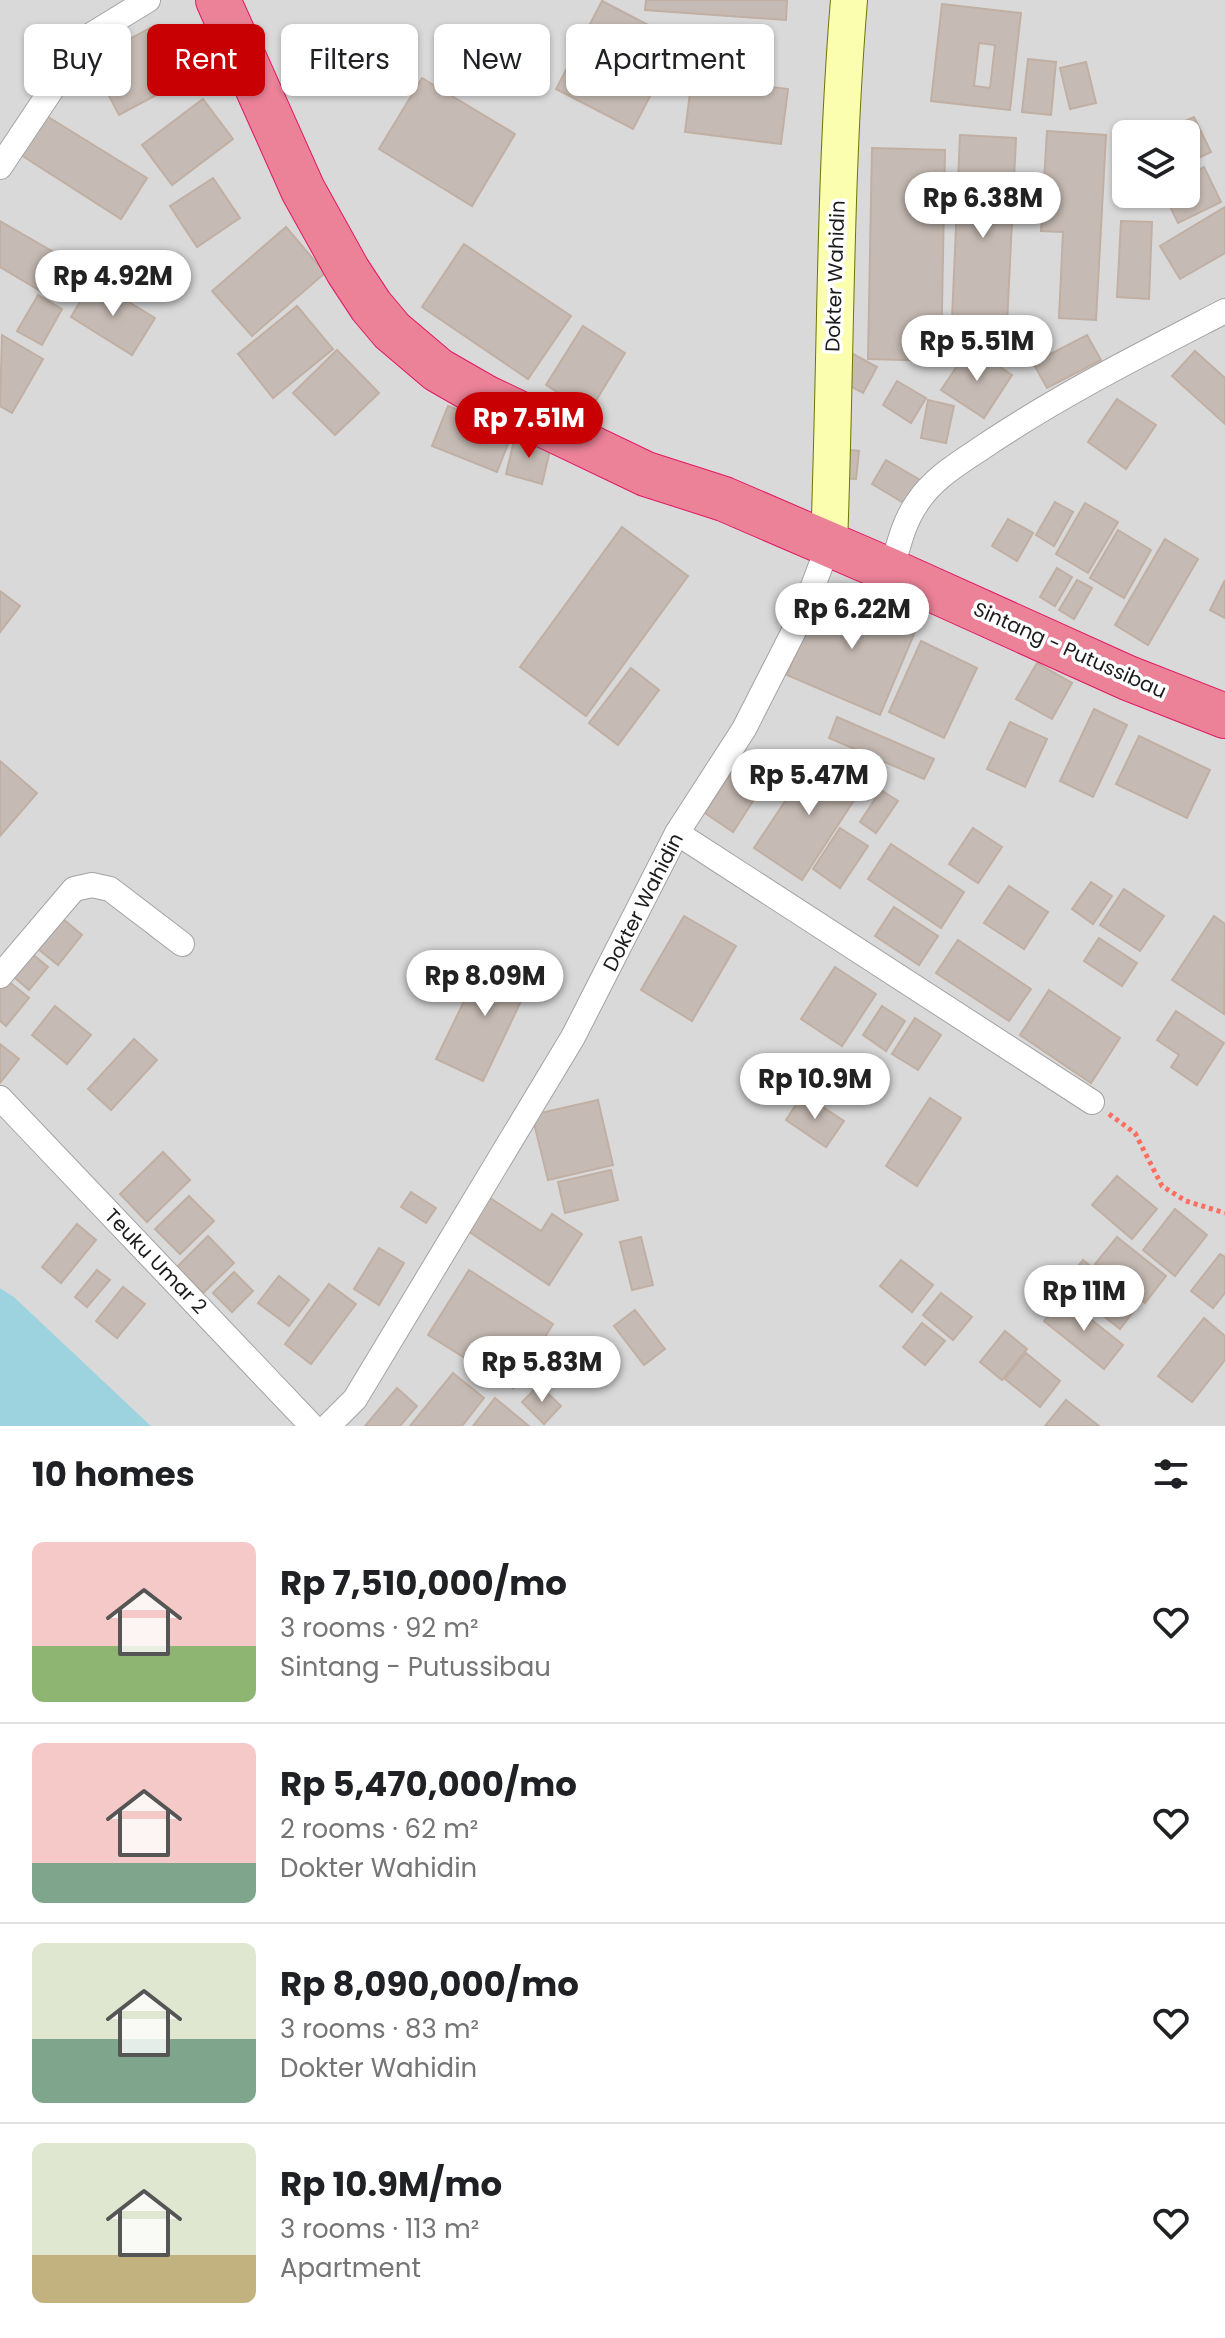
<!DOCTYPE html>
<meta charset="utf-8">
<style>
body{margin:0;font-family:Poppins,sans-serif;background:#f2f2f2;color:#202124;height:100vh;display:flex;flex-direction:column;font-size:30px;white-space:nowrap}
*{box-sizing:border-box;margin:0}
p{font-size:26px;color:#757577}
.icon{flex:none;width:44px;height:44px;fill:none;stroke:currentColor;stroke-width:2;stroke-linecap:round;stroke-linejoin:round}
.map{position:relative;height:1426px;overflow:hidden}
.side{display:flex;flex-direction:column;background:#fff;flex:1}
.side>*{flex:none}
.banner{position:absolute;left:24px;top:24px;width:800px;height:72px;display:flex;gap:16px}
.buttons{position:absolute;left:1112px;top:120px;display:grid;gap:16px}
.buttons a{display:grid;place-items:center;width:88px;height:88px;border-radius:12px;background:#fff;box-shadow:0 2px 6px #0004;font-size:40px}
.price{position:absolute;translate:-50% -68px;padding:0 18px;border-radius:28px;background:#fff;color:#222;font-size:26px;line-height:52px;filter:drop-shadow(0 2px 4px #0008)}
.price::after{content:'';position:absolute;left:50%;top:48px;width:24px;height:18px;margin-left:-12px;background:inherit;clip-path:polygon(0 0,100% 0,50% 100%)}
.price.active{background:#c80004;color:#fff}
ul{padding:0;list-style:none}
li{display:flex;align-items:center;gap:24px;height:200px;padding:0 32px}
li+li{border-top:2px solid #e0e0e0}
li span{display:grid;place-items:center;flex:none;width:224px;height:160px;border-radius:12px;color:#555}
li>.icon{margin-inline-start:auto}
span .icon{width:96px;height:96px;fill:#fffc;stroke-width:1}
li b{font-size:34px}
h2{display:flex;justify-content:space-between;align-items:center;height:96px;padding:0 32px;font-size:34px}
.pill{padding:0 28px;border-radius:12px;background:#fff;box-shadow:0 2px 6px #0004;font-size:28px;line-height:72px}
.pill.active{background:#c80004;color:#fff}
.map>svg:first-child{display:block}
</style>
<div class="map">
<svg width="1225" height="1426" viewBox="0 0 1225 1426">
<rect width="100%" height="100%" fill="#eee9e0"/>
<path fill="#dad9d9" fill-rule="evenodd" d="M0,0H1225V1426H151L14,1297L0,1288ZM1126,134H1186V194H1126Z"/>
<path fill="#9dd2df" d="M0,1288L14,1297L151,1426H0Z"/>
<g fill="#c6bbb4" stroke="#c0afa2" stroke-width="2" fill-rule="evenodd">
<path d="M646,0H787L786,20L645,10Z"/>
<path d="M602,1L679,41L633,129L556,89Z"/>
<path d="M942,4L1021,13L1010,110L931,101ZM979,43L995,45L990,88L974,86Z"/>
<path d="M150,28L179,83L119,115L90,60Z"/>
<path d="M1028,59L1056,62L1051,115L1022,112Z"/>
<path d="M1086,62L1096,103L1070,109L1060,68Z"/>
<path d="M692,77L788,89L781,144L685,132Z"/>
<path d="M422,78L515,134L472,206L379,149Z"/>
<path d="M203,99L233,139L172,185L142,145Z"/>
<path d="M45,115L147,178L121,219L21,155Z"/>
<path d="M1194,117L1211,152L1186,164V134H1157Z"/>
<path d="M1047,131L1106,135L1096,320L1059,318L1063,232L1041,231Z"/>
<path d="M960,135L1016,138L1006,345L951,342Z"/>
<path d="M872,148L945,150L941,361L868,359Z"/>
<path d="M1204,167L1221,202L1178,223L1164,194H1186V176Z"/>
<path d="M213,178L240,218L197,247L170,206Z"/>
<path d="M1225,207V253L1180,279L1160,246Z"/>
<path d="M0,221L76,265L56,300L0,267Z"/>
<path d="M1121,221L1152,222L1149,299L1117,297Z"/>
<path d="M286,227L325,273L252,336L212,291Z"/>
<path d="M464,244L571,316L528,379L422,307Z"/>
<path d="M93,280L155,318L132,355L71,317Z"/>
<path d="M38,295L62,309L42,345L17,331Z"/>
<path d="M297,306L333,349L273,398L238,354Z"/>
<path d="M583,326L625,353L589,412L546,385Z"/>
<path d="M2,335L43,359L12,413L0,406Z"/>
<path d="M1087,335L1101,360L1047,388L1033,363Z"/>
<path d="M970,347L1012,375L984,418L941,390Z"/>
<path d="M337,350L379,393L335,435L293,393Z"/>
<path d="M1195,351L1225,378V424L1172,376Z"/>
<path d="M853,354L877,367L863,393L839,380Z"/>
<path d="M897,381L926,398L911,423L883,405Z"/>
<path d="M1117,399L1156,425L1126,469L1088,442Z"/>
<path d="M928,400L954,406L946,443L921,438Z"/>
<path d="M448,406L513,431L497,472L432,446Z"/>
<path d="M515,437L551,446L542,484L506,474Z"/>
<path d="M841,449L859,451L856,479L839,478Z"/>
<path d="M886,460L922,481L907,505L872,484Z"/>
<path d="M1055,502L1073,512L1054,546L1036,535Z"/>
<path d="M1085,503L1118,522L1088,573L1056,554Z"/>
<path d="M1008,519L1033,533L1017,561L992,546Z"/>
<path d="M622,527L688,576L586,716L520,667Z"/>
<path d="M1118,530L1151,550L1124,598L1090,578Z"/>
<path d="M1165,539L1198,559L1148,645L1115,625Z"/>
<path d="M1057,568L1072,577L1055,606L1040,597Z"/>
<path d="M1077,580L1092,588L1074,619L1059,610Z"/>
<path d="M1225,580V618L1210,610Z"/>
<path d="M824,587L917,627L880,715L787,675Z"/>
<path d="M0,591L20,606L0,632Z"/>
<path d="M921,641L977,668L944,738L889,712Z"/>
<path d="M1037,663L1072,683L1052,719L1016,699Z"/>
<path d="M631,668L659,690L618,745L589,723Z"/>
<path d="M1094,709L1127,725L1093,797L1060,781Z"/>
<path d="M837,717L934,759L924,779L829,738Z"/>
<path d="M1010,722L1047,739L1025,787L987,769Z"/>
<path d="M1139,736L1210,770L1187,818L1116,784Z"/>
<path d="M817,753L864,785L802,880L754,848Z"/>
<path d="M740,760L768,778L733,832L705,813Z"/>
<path d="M0,761L37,793L0,836Z"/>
<path d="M881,790L898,801L876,833L860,822Z"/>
<path d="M840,828L868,846L840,888L813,869Z"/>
<path d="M973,828L1002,847L978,883L949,864Z"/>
<path d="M891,844L964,892L941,928L868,879Z"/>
<path d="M1091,882L1112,896L1093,924L1072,909Z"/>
<path d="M1009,886L1048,912L1024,949L984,923Z"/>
<path d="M1124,889L1164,916L1140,951L1100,925Z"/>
<path d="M894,907L938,936L919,965L875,936Z"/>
<path d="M57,914L82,935L58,965L32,944Z"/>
<path d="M684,916L736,946L692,1021L641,990Z"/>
<path d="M1214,916L1225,924L1224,1014L1172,980Z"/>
<path d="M1099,938L1137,963L1122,986L1084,961Z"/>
<path d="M958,940L1031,989L1009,1021L936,973Z"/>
<path d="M25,948L48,967L29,990L7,971Z"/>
<path d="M487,954L533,976L483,1081L436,1059Z"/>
<path d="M835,967L876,994L842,1046L801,1019Z"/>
<path d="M2,976L29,998L6,1026L0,1021V979Z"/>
<path d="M1049,990L1120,1038L1091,1083L1020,1035Z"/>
<path d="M55,1006L91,1035L67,1064L32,1035Z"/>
<path d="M882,1006L905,1021L886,1051L863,1035Z"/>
<path d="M1176,1011L1224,1043L1197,1085L1171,1067L1179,1055L1157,1040Z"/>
<path d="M915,1018L941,1035L918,1070L892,1054Z"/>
<path d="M134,1039L157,1060L111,1110L88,1089Z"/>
<path d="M0,1044L19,1059L0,1083Z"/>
<path d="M803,1094L844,1121L826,1147L786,1120Z"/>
<path d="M930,1098L961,1118L917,1186L886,1166Z"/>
<path d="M598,1100L613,1165L548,1180L532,1115Z"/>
<path d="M163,1152L190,1180L147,1222L120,1194Z"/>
<path d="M611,1170L618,1200L565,1213L558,1182Z"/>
<path d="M1117,1176L1157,1209L1132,1239L1092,1205Z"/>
<path d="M411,1192L436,1208L426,1223L401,1207Z"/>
<path d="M189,1196L214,1221L180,1254L155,1229Z"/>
<path d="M487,1196L541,1231L552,1214L582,1234L549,1285L465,1229Z"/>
<path d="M1175,1209L1207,1235L1175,1276L1143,1250Z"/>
<path d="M77,1224L96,1240L61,1283L42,1267Z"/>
<path d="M208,1236L234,1263L203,1293L177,1267Z"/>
<path d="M641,1237L653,1285L632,1290L620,1242Z"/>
<path d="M1117,1237L1166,1276L1145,1303L1095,1264Z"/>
<path d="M379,1248L404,1263L379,1305L354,1289Z"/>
<path d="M1220,1254L1225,1257V1293L1213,1308L1191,1291Z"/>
<path d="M901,1260L933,1285L912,1312L880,1286Z"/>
<path d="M1083,1260L1139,1304L1120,1329L1064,1284Z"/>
<path d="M97,1270L110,1280L87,1307L75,1297Z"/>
<path d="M469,1270L553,1324L513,1388L428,1335Z"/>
<path d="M234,1272L253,1291L232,1312L213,1293Z"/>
<path d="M279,1276L309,1300L289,1326L258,1303Z"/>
<path d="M329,1284L356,1304L311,1364L285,1344Z"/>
<path d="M123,1287L145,1304L117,1338L96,1321Z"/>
<path d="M941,1293L972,1317L953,1340L923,1315Z"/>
<path d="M1063,1297L1123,1345L1104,1369L1044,1321Z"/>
<path d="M635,1310L665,1349L644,1365L614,1326Z"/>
<path d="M1204,1318L1225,1336V1360L1192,1402L1158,1376Z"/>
<path d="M922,1323L945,1341L925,1365L903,1347Z"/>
<path d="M1005,1331L1027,1349L1002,1380L980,1362Z"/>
<path d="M1026,1353L1060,1381L1040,1407L1005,1379Z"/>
<path d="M453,1373L484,1398L462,1426H410Z"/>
<path d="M539,1385L561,1406L544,1424L522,1402Z"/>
<path d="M397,1388L417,1406L400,1426H365Z"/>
<path d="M495,1398L529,1426H473Z"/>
<path d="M1066,1400L1099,1426H1045Z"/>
</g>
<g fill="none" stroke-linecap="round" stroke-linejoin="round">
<g stroke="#a3a3a3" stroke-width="26">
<g id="street">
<path d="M0,167L86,38L148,0"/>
<path d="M891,571C898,548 903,523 917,503C934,477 961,462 986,445C1062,394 1144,353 1225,311"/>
<path d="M677,833L1092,1102"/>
<path d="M0,976L74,889L92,885L110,889L182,944"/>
<path d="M0,1098L312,1426"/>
<path d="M328,1426L355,1399L573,1037L677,833L744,729L802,615L829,544"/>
</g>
</g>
<g stroke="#6b7600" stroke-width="38">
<path id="secondary" d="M829,544C836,362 834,181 849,0"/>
</g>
<g stroke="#e11962" stroke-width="46">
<path id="highway" d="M218,0L303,190L348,271L371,306L392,331L438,370L485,397L646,474L724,499L891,571L1128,678L1225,716"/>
</g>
<path stroke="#ff6d61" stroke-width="5" stroke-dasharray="4 4" stroke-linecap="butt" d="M1109,1114L1135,1133L1162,1186L1186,1201L1225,1213"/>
<use href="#street" stroke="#fff" stroke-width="24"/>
<use href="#secondary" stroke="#fbfdaf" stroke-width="36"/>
<use href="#highway" stroke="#eb8298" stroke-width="44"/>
</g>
<g text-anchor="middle" stroke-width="7" stroke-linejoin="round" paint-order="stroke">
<g font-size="20" fill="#1c1c1c" stroke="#fff">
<text transform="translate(835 276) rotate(-88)" y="7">Dokter Wahidin</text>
<text transform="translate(1070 650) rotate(24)" y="7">Sintang - Putussibau</text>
<text transform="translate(643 902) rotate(-63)" y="7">Dokter Wahidin</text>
<text transform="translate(156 1261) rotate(46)" y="7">Teuku Umar 2</text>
</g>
</g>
</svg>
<div class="buttons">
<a><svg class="icon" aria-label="layers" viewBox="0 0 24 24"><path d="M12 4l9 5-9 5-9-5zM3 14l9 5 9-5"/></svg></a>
</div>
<b class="price" style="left:983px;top:240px">Rp 6.38M</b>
<b class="price" style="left:113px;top:318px">Rp 4.92M</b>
<b class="price" style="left:977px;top:383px">Rp 5.51M</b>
<b class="price active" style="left:529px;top:460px">Rp 7.51M</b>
<b class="price" style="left:852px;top:651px">Rp 6.22M</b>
<b class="price" style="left:809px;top:817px">Rp 5.47M</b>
<b class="price" style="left:485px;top:1018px">Rp 8.09M</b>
<b class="price" style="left:815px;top:1121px">Rp 10.9M</b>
<b class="price" style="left:1084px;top:1333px">Rp 11M</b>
<b class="price" style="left:542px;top:1404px">Rp 5.83M</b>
<div class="banner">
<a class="pill">Buy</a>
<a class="pill active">Rent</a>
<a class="pill">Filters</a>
<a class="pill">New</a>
<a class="pill">Apartment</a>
</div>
</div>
<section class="side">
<h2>10 homes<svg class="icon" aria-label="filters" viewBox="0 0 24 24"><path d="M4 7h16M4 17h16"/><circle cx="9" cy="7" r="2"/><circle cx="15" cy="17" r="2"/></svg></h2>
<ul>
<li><span style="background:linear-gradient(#f6c9c9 65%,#8fb573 0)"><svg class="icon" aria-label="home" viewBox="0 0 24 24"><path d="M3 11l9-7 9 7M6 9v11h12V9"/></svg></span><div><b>Rp 7,510,000/mo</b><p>3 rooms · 92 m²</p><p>Sintang - Putussibau</p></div><svg class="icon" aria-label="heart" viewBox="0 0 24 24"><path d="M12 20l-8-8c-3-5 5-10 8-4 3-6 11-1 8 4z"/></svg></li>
<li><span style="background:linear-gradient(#f6c9c9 75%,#7fa58c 0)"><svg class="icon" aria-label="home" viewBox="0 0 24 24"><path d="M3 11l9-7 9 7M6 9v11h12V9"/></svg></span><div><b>Rp 5,470,000/mo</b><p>2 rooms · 62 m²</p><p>Dokter Wahidin</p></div><svg class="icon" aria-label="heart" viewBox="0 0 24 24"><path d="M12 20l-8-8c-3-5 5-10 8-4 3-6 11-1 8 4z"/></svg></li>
<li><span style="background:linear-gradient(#dfe7d0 60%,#7fa58c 0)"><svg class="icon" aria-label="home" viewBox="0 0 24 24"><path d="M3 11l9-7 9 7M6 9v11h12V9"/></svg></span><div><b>Rp 8,090,000/mo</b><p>3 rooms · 83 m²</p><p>Dokter Wahidin</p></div><svg class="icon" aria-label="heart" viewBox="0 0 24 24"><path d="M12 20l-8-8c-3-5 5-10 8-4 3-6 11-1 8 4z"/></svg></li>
<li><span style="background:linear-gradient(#dfe7d0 70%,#c2b280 0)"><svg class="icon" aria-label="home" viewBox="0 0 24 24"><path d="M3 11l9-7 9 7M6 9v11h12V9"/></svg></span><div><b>Rp 10.9M/mo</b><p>3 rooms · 113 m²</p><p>Apartment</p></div><svg class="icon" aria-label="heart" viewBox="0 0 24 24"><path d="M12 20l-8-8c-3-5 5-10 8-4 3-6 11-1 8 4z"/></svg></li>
</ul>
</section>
